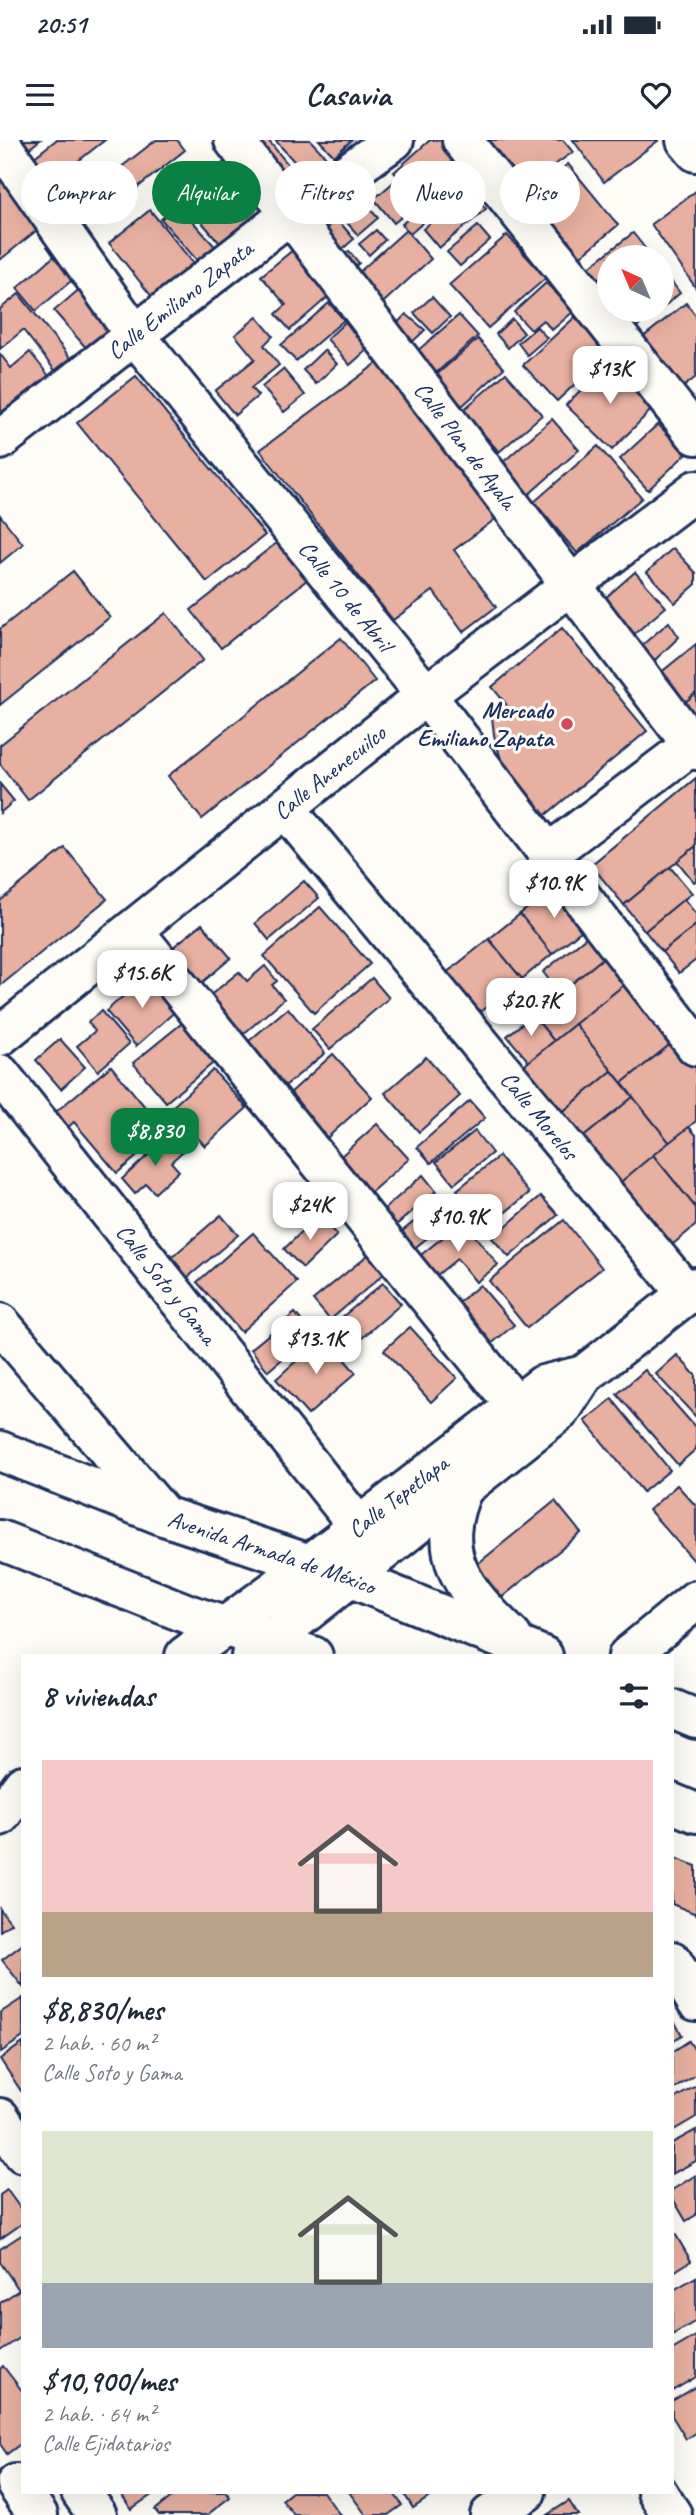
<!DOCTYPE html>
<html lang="es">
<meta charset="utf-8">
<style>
body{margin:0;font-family:Caveat,sans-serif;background:#f2f2f3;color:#1f2937;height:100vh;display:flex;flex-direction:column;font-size:26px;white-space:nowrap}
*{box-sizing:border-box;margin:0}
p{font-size:23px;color:#747a83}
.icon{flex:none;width:38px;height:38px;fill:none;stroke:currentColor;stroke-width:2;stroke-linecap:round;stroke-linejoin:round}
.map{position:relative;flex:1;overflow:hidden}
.panel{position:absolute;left:21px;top:1514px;width:653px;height:840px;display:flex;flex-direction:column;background:#fff;border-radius:0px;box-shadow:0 7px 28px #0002}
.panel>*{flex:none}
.guide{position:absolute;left:21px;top:21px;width:654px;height:63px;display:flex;gap:14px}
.needle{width:46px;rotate:316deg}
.tools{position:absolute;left:597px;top:105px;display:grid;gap:14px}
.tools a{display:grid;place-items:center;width:77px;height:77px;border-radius:50%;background:#fff;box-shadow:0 7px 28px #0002;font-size:35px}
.price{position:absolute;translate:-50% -60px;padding:0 16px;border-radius:14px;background:#fff;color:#222;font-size:23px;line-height:46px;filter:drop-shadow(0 2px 4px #0008)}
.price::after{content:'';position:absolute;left:50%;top:42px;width:21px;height:16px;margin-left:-10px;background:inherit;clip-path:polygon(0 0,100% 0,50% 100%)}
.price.active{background:#0b8043;color:#fff}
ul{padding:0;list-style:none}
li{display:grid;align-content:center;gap:14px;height:371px;padding:0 21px}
li span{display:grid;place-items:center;height:217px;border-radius:0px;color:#555}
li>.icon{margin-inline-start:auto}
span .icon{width:126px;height:126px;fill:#fffc;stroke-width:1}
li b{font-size:30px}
h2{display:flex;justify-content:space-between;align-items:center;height:84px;padding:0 21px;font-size:30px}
.pill{padding:0 24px;border-radius:32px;background:#fff;box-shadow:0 7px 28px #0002;font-size:24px;line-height:63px}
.pill.active{background:#0b8043;color:#fff}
.status{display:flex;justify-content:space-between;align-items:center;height:49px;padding:0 35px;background:#fff;direction:ltr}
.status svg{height:19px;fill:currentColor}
header{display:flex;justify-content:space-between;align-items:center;height:91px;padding:0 21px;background:#fff;font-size:32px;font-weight:700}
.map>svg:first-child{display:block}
</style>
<div class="status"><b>20:51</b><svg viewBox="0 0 49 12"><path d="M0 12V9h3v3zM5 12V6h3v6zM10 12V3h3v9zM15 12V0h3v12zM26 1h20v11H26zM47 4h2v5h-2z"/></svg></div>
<header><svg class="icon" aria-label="menu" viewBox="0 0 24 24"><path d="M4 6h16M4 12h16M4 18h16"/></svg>Casavia<svg class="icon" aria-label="heart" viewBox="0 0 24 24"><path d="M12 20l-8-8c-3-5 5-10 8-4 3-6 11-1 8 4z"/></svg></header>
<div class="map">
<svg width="696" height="2375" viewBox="0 0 696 2375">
<rect width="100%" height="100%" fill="#fdfcf7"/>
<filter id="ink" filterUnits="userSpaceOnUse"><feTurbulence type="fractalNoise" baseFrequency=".0143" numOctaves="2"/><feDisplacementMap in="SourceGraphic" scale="14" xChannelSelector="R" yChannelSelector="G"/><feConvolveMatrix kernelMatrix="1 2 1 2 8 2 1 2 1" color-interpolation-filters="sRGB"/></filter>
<g filter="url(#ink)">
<g fill="#e8b0a0" stroke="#1b2f5e" stroke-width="2">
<path d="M18,0H40L26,11Z"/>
<path d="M56,0H105L50,43L32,19Z"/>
<path d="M156,0H177L185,10L100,77L84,56Z"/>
<path d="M255,0H268L300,39L283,53Z"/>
<path d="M275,0H310L328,19L308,37Z"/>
<path d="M319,0H352L334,16Z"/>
<path d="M430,0H441L474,39L432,76L394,32Z"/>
<path d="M481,0H563L573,12L520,49Z"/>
<path d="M573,0H659L604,42Z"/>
<path d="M233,15L279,65L225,109L181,58Z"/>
<path d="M568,24L618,85L575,121L524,60Z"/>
<path d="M10,35L48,81L0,120V42Z"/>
<path d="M396,40L417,64L394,83L374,59Z"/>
<path d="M696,51V148L651,84Z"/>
<path d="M475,56L486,69L439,108L423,89L447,69L453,75Z"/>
<path d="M362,60L378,78L358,95L343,78Z"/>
<path d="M178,65L218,110L201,125L161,79Z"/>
<path d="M150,70L199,130L157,163L109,103Z"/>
<path d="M418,70L426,80L410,94L402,84Z"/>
<path d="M337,79L354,99L339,112L321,92Z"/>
<path d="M478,86L490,100L460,126L447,112Z"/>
<path d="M376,90L385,100L369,115L359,104Z"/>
<path d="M406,90L431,119L374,171L348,142Z"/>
<path d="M633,93L652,117H609V163L584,131Z"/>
<path d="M507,95L546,138L488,188L449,145Z"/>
<path d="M299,105L337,149L290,190L276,174L286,165L261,136Z"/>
<path d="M349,111L359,123L346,133L336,121Z"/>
<path d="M59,112L78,135L36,171L17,148Z"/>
<path d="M662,129L680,153L662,168Z"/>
<path d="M97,134L130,173L88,210L54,171Z"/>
<path d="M546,143L574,171L552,190L543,180L531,190L514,172Z"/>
<path d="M19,154L77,226L61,238L23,190L0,209V169Z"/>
<path d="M432,157L450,177L433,193L414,173Z"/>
<path d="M329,163L344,180L296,221L281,205Z"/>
<path d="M686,163L696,176V237L677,252L637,202Z"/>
<path d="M614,170H659L631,191Z"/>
<path d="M356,172L379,199L350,225L327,199Z"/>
<path d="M406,174L425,190L407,207L390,191Z"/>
<path d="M459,175L478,196L428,240L409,218Z"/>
<path d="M257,177L273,196L264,205L279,225L251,248L258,256L235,275L215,251L255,219L235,195Z"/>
<path d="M575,177L609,212L557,261L523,225Z"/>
<path d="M512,179L524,193L508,208L496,194Z"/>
<path d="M537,187L547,198L527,215L518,203Z"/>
<path d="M478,199L504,228L462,266L435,236Z"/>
<path d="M324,210L337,224L316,244L303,230Z"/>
<path d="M30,212L49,236L1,275L0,214L11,228Z"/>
<path d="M380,221L498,377L454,410L496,467L463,492L433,451L393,480L260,310Z"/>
<path d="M608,222L654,267L612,310L566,265Z"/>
<path d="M283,229L305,255L284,272L262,247Z"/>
<path d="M506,233L542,275L499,312L463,270Z"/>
<path d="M136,236L265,395L207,442L77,283Z"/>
<path d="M552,279L579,310L528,355L501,324Z"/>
<path d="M658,284L686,314L648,350L620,319Z"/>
<path d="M598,306L642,358L577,413L534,362Z"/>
<path d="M0,375L23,404L0,423Z"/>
<path d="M279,401L308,439L221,508L191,470Z"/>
<path d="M673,408L696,433V444L675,463L647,432Z"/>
<path d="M73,431L110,477L0,565V489Z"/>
<path d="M635,432L666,467L633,495L603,460Z"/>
<path d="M166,473L203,520L28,660L0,624V605Z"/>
<path d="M669,482L679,497L655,520L641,506Z"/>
<path d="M562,488L647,591L542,678L504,630L494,595L492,577L509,575L506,564L492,547Z"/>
<path d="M341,498L375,541L202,679L168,636Z"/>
<path d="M696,504V553L683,564L659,534Z"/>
<path d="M696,553V579L683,564Z"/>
<path d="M696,638V706L624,765L591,725Z"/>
<path d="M0,644L14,661L0,673Z"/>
<path d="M696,706V741L694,742L677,721Z"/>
<path d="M65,708L107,759L0,846V761Z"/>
<path d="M670,727L692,753L645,791L624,765Z"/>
<path d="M304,741L319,758L269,800L255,783Z"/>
<path d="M555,746L587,786L552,814L520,774Z"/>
<path d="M684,759L696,774V785L662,812L645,791Z"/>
<path d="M320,767L370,824L314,873L264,816Z"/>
<path d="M520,774L552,814L522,839L489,799Z"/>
<path d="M202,784L231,818L192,851L162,816Z"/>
<path d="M696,785V820L679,833L662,812Z"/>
<path d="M596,789L613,810L560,854L543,832Z"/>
<path d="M489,799L522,839L477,875L445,834Z"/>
<path d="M613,810L634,837L554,901L533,875Z"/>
<path d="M265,826L277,841L272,845L284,859L234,902L202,862L239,832L247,841Z"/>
<path d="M148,835L178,869L136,906L106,871Z"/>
<path d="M634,837L682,895L622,943L575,884Z"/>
<path d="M372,838L389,858L330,909L312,889Z"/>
<path d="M288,868L325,913L274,955L237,911Z"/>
<path d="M101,871L129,904L98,931L77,906L95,891L88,882Z"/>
<path d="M533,875L554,901L529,922L507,896Z"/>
<path d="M186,880L218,919L166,962L133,923Z"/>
<path d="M575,884L612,931L559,975L521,928Z"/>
<path d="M682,895L696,913V981L670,1003L622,943Z"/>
<path d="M60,899L85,927L61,949L36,920Z"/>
<path d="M333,914L372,957L317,1007L278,964Z"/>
<path d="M426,917L460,956L419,992L385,953Z"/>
<path d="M111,926L166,992L117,1033L74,982L66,989L53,974Z"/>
<path d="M213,930L247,968L205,1006L171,968Z"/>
<path d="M612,931L633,957L580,1000L559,975Z"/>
<path d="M633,957L670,1003L616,1046L580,1000Z"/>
<path d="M470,961L485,978L431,1023L417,1007Z"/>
<path d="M377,984L409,1019L363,1059L332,1024Z"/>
<path d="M689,987L696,995V1068L653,1015Z"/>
<path d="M475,991L492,1013L454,1044L436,1022Z"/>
<path d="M168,997L182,1012L171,1022L179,1031L155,1053L146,1044L135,1054L122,1039Z"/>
<path d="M653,1015L696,1068V1085L667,1109L616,1046Z"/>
<path d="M499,1016L529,1053L487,1087L457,1050Z"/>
<path d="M423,1035L436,1051L395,1086L382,1071Z"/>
<path d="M541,1056L558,1075L509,1117L492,1098Z"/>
<path d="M438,1062L452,1078L412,1110L399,1094Z"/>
<path d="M221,1075L238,1095L187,1138L171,1118Z"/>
<path d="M318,1076L337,1095L303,1128L284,1109Z"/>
<path d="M564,1080L602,1128L527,1188L489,1141Z"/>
<path d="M463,1081L498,1125L476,1142L457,1119L432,1139L416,1119Z"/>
<path d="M253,1093L297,1142L241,1192L197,1142Z"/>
<path d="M369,1114L385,1133L330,1180L313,1160Z"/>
<path d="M383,1143L401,1164L348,1210L329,1188Z"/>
<path d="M480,1145L514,1185L484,1210L451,1169Z"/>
<path d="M295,1173L312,1194L268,1231L251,1209Z"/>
<path d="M410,1187L457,1238L431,1262L384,1210Z"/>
<path d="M324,1196L356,1233L308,1275L276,1239Z"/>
<path d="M677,1215L696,1236V1277L656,1234Z"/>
<path d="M645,1230L696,1288V1309L678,1325L617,1254Z"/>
<path d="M612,1259L670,1330L643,1352L585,1281Z"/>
<path d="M677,1345L696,1366V1423L649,1370Z"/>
<path d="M555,1361L581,1393L501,1458L475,1426Z"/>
<path d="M672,1717L696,1726V1774L672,1764Z"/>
<path d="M0,1769L11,1783L0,1791Z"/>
<path d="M23,1804V1847L2,1820Z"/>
<path d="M23,1858V1897L1,1912L0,1873Z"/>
<path d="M672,1877L682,1895L672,1901Z"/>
<path d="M689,1901L696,1912V1935L672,1950V1912Z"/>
<path d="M23,1903V1950L21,1951L0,1919Z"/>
<path d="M696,1946V1977L672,1991V1960Z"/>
<path d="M696,1990V2021L672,2034V2003Z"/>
<path d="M696,2035V2075L686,2081L672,2057V2050Z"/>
<path d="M7,2050L23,2072V2083L0,2099V2055Z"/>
<path d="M673,2090L691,2121L672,2133V2090Z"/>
<path d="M23,2094V2196L0,2211V2163L19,2150L0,2122V2109Z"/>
<path d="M696,2137V2181L672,2195V2151Z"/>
<path d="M696,2196V2237L672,2251V2210Z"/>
<path d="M3,2226L23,2252V2302L7,2314L0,2304V2229Z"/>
<path d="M696,2247V2293L686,2299L672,2276V2261Z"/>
<path d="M120,2352H156L131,2369Z"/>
<path d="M178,2352H226L230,2357L207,2375H159L155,2370Z"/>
<path d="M292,2352H323L340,2375H294L282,2360Z"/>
<path d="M349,2352H393L402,2365L388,2375H366Z"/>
<path d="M403,2352H437L413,2368Z"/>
<path d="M569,2361L578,2375H547Z"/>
</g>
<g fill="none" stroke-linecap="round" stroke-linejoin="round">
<g stroke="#1b2f5e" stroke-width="44">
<g id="minor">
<path id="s1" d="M234,0L696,610"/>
<path d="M462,0L696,295"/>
<path d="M686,0L696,12"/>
<path id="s2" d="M0,3L135,195L426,555L696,906"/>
<path id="s3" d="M0,300L290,74L394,0"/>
<path id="s4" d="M285,668L687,1154"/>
<path d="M548,714L692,605"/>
<path d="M133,790L516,1266"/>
<path id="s5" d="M0,896L426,555L696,350"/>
<path id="s6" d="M0,934L359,1387"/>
<path d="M0,1183L164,1376"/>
<path id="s7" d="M185,1516L310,1424L543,1245L584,1235"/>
<path d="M251,1516L561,1270L584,1235L696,1147"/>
<path d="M628,1516L696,1460"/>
<path d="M0,1676L23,1645"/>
<path d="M672,1821L696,1861"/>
<path d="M0,1978L23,2013"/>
<path d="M16,2344L38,2375"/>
<path d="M81,2352L97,2375"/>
<path d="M657,2352L672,2375"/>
<path d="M490,2375L526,2352"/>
</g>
</g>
<g stroke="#1b2f5e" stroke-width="44">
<g id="major">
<path id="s8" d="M0,1311L164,1376L349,1437L543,1516"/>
<path d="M464,1346C432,1414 464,1451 512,1497"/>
<path d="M0,1400L188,1474L313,1516"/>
<path d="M672,1569L696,1579"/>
<path d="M672,1663L696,1673"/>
</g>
</g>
<use href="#minor" stroke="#fdfcf7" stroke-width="38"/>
<use href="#major" stroke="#fdfcf7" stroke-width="38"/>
</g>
</g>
<circle fill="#d1495b" stroke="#fdfcf7" stroke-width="2.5" cx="567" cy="584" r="7"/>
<g text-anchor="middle" stroke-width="6" stroke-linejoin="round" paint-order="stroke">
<g font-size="24" fill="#1b2f5e" stroke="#fdfcf7">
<text dy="8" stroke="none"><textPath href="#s3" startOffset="228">Calle Emiliano Zapata</textPath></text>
<text dy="8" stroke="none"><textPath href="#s1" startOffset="383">Calle Plan de Ayala</textPath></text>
<text dy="8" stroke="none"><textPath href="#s2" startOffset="570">Calle 10 de Abril</textPath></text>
<text dy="8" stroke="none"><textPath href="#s5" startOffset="422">Calle Anenecuilco</textPath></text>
<text dy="8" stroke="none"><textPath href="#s4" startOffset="399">Calle Morelos</textPath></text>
<text dy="8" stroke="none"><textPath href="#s6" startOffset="268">Calle Soto y Gama</textPath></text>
<text dy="8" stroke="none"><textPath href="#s7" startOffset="266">Calle Tepetlapa</textPath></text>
<text dy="8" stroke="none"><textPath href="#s8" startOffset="290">Avenida Armada de México</textPath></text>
</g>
<g font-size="24" font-weight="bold" fill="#1b2f5e" stroke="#fdfcf7" text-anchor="end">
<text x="553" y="578">Mercado<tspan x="553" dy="28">Emiliano Zapata</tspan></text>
</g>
</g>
</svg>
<div class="tools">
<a><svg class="needle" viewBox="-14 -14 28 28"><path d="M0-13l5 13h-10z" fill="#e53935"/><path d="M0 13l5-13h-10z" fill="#747a83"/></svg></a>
</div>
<b class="price" style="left:610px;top:266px">$13K</b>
<b class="price" style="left:554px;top:780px">$10.9K</b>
<b class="price" style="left:142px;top:870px">$15.6K</b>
<b class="price" style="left:531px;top:898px">$20.7K</b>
<b class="price active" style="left:155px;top:1028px">$8,830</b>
<b class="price" style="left:310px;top:1102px">$24K</b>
<b class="price" style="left:458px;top:1114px">$10.9K</b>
<b class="price" style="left:316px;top:1236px">$13.1K</b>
<div class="guide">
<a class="pill">Comprar</a>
<a class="pill active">Alquilar</a>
<a class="pill">Filtros</a>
<a class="pill">Nuevo</a>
<a class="pill">Piso</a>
</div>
<section class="panel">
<h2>8 viviendas<svg class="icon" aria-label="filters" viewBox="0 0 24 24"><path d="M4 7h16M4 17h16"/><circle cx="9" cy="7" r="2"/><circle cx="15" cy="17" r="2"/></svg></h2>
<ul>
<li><span style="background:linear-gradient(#f6c9c9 70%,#b9a48a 0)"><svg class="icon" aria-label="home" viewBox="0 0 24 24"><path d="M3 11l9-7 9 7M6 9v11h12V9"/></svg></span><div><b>$8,830/mes</b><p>2 hab. · 60 m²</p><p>Calle Soto y Gama</p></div></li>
<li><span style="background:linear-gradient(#dfe7d0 70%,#9aa5b1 0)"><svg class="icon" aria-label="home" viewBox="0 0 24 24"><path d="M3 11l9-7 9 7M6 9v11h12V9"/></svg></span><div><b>$10,900/mes</b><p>2 hab. · 64 m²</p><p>Calle Ejidatarios</p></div></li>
</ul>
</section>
</div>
